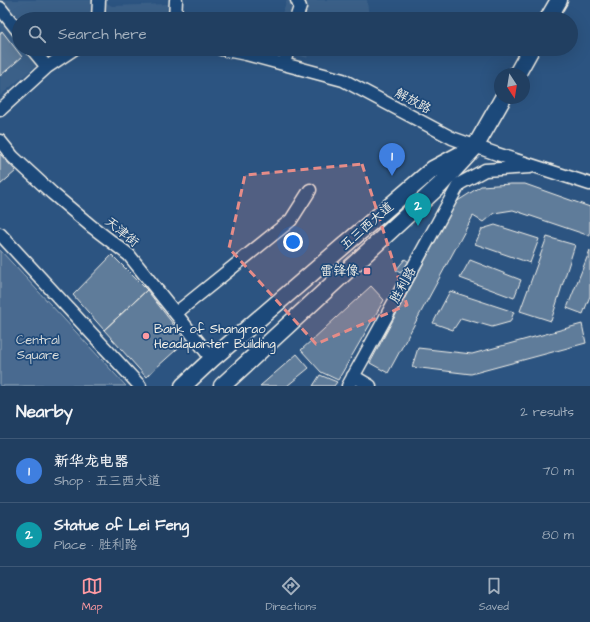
<!DOCTYPE html>
<html lang="en">
<head>
<meta charset="utf-8">
<style>
  body { margin:0; font-family:"Architects Daughter","LXGW WenKai TC",sans-serif; background:#294667; color:#f1f3f6 }
  .compass { position:absolute; left:494px; top:68px; width:36px; height:36px; border-radius:50%; background:#213f61; box-shadow:0 4px 16px #0002; rotate:168deg }
  .you { position:absolute; left:293px; top:242px; width:14px; height:14px; margin:-10px; border:3px solid #fff; border-radius:50%; background:#1a73e8; box-shadow:0 0 0 6px #1a73e833 }
  .badge { display:grid; place-items:center; width:26px; height:26px; border-radius:50%; background:#ff9aa2; color:#fff; font-size:13px; font-weight:700 }
  .pin { position:absolute; translate:-50% -33px; filter:drop-shadow(0 1px 2px #0008) }
  .pin::after { content:''; position:absolute; top:21px; width:14px; height:12px; background:inherit; clip-path:polygon(0 0,100% 0,50% 100%) }
  .list { margin:0; padding:0; list-style:none }
  h2 { display:flex; justify-content:space-between; align-items:center; height:52px; margin:0; padding:0 16px; font-size:17px }
  h2 small { font-size:13px; font-weight:400; color:#a2afbd }
  .list li { display:grid; grid-template-columns:26px 1fr auto; gap:12px; align-items:center; box-sizing:border-box; height:64px; padding:0 16px; border-top:1px solid #3e5876 }
  .list b { display:block; font-size:15px; white-space:nowrap }
  .list p { margin:0; font-size:13px; white-space:nowrap; color:#a2afbd }
  .list em { font-size:13px; font-style:normal; color:#a2afbd }
  .icon { flex:none; width:22px; height:22px; fill:none; stroke:currentColor; stroke-width:2; stroke-linecap:round; stroke-linejoin:round }
  .map { position:relative; flex:none; width:590px; height:386px; overflow:hidden }
  .search { position:absolute; background:#213f61; box-shadow:0 4px 16px #0002; left:12px; right:12px; top:12px; height:44px; display:flex; align-items:center; gap:10px; box-sizing:border-box; padding:0 14px; border-radius:22px; color:#a2afbd; font-size:15px }
  .sheet { height:180px; background:#213f61 }
  nav { display:flex; justify-content:space-around; align-items:center; box-sizing:border-box; height:56px; border-top:1px solid #3e5876; background:#213f61; font-size:11px; color:#a2afbd }
  nav a { display:grid; justify-items:center; gap:2px }
  nav .on { color:#ff9aa2 }
  .map>svg:first-child { display:block }
  .built { fill:#3b6088 }
  .park { fill:#496b90; stroke:#9eaebc }
  .building { fill:#5e7b9a; stroke:#f4f1e8 }
  .lines { fill:none; stroke-linecap:round; stroke-linejoin:round }
  .minor-casing { stroke:#f4f1e8; stroke-width:15 }
  .major-casing { stroke:#f4f1e8; stroke-width:19 }
  .minor { stroke:#1f4a7a; stroke-width:12 }
  .major { stroke:#1f4a7a; stroke-width:16 }
  .marked { fill:#e58c88; fill-opacity:0.2; stroke:#e58c88; stroke-width:3; stroke-dasharray:8 5; stroke-linejoin:round }
  .poi-dot { fill:#ff9aa2; stroke:#1f4a7a; stroke-width:1.5 }
  .labels { text-anchor:middle; dominant-baseline:central; stroke-width:3.5; stroke-linejoin:round; paint-order:stroke }
  .street-label { font-size:13px; fill:#f4f1e8; stroke:#1f4a7a }
  .poi-label { font-size:13px; fill:#f4f1e8; stroke:#1f4a7a; text-anchor:end }
  .park-label { font-size:13px; fill:#dadddb; stroke:#1f4a7a }
</style>
</head>
<body>
<div class="map">
<svg width="590" height="386" viewBox="0 0 590 386">
  <rect width="100%" height="100%" fill="#2c5481"/>
  <filter id="ink" filterUnits="userSpaceOnUse"><feTurbulence type="fractalNoise" baseFrequency=".025" numOctaves="2"/><feDisplacementMap in="SourceGraphic" scale="8" xChannelSelector="R" yChannelSelector="G"/><feConvolveMatrix kernelMatrix="1 2 1 2 8 2 1 2 1" color-interpolation-filters="sRGB"/></filter>
  <g filter="url(#ink)">
    <path class="built" d="M0 0H101L112 6 169 4V19H19V49H56L0 96Z
      M287 0H367L369 19H280Z
      M281 49H310L307 58Z"/>
    <path class="park" d="M0 250 126 386H0Z"/>
    <path class="building" d="M2 31 22 57 0 76V34Z
      M0 154 16 171 0 185Z
      M511 184H525L590 207V236L513 210 494 213 483 222 473 216 388 373 370 363 456 202 481 186Z
      M495 225 539 239 530 263 475 244 482 229Z
      M547 237 575 245 551 321 520 311Z
      M590 250V296L583 314 567 308Z
      M112 255 147 290 104 330 73 295Z
      M405 259 409 262 400 273 396 270Z
      M470 260 521 280 514 298 460 278Z
      M371 286 384 300 338 380 321 372 301 350Z
      M147 290 186 341 146 377 104 330Z
      M450 291 514 312 510 322 492 327 461 318 453 330 433 323Z
      M582 324 586 343 471 374 412 367 418 348 472 354Z
      M297 354 309 368 287 386H260Z
      M320 375 337 382 334 386H313Z"/>
    <g class="lines">
      <defs>
        <path id="minor" d="M0 8 19 32
          M98 19 99 0
          M175 19 176 0
          M296 19 300 7 297 0
          M32 49 47 67
          M221 49 246 54 343 80 452 138 497 154 590 184
          M284 64 288 49
          M0 110 47 67 74 49
          M0 141 13 157 52 193 91 226 129 255 212 359
          M0 234 140 386
          M176 313 291 220 310 190
          M353 376 370 386
          M348 386 459 184 485 170 530 167"/>
        <path id="major" d="M548 19 559 0
          M517 74 531 49
          M183 386 212 359 433 169 465 152
          M222 386 440 185 475 147 503 98"/>
      </defs>
      <use href="#minor" class="minor-casing"/>
      <use href="#major" class="major-casing"/>
      <use href="#minor" class="minor"/>
      <use href="#major" class="major"/>
    </g>
  </g>
  <path class="marked" d="M362 164 407 305 316 344 229 248 245 175Z"/>
  <g class="poi-dot">
    <rect x="363" y="267" width="8" height="8" rx="2"/>
    <circle cx="146" cy="336" r="4"/>
  </g>
  <g class="labels">
    <g class="street-label">
      <text transform="translate(413 101) rotate(28)">解放路</text>
      <text transform="translate(367 226) rotate(-41)">五三西大道</text>
      <text transform="translate(122 232) rotate(39)">天津街</text>
      <text transform="translate(403 285) rotate(-61)">胜利路</text>
    </g>
    <g class="poi-label">
      <text x="359" y="271">雷锋像</text>
      <text x="154" y="329" text-anchor="start">Bank of Shangrao<tspan x="154" dy="15">Headquarter Building</tspan></text>
    </g>
    <g class="park-label">
      <text x="38" y="340">Central<tspan x="38" dy="15">Square</tspan></text>
    </g>
  </g>
</svg>
<svg class="compass" viewBox="-18 -18 36 36"><path d="M0-13l5 13h-10z" fill="#e53935"/><path d="M0 13l5-13h-10z" fill="#a2afbd"/></svg>
<div class="you"></div>
<div class="pin badge" style="left:392px;top:176px;background:#3f7fe0">1</div>
<div class="pin badge" style="left:418px;top:226px;background:#0f9aa8">2</div>
<div class="search"><svg class="icon" aria-label="search" viewBox="0 0 24 24"><circle cx="10" cy="10" r="6"/><path d="M15 15l6 6"/></svg>Search here</div>
</div>
<section class="sheet">
<h2>Nearby<small>2 results</small></h2>
<ul class="list">
<li><span class="badge" style="background:#3f7fe0">1</span><div><b>新华龙电器</b><p>Shop · 五三西大道</p></div><em>70 m</em></li>
<li><span class="badge" style="background:#0f9aa8">2</span><div><b>Statue of Lei Feng</b><p>Place · 胜利路</p></div><em>80 m</em></li>
</ul>
</section>
<nav>
<a class="on"><svg class="icon" aria-label="map" viewBox="0 0 24 24"><path d="M3 6l6-2 6 2 6-2v14l-6 2-6-2-6 2zM9 4v14M15 6v14"/></svg>Map</a>
<a><svg class="icon" aria-label="directions" viewBox="0 0 24 24"><path d="M12 3l9 9-9 9-9-9zM9 14v-3h6M13 9l2 2-2 2"/></svg>Directions</a>
<a><svg class="icon" aria-label="saved" viewBox="0 0 24 24"><path d="M7 4h10v16l-5-4-5 4z"/></svg>Saved</a>
</nav>
</body>
</html>
